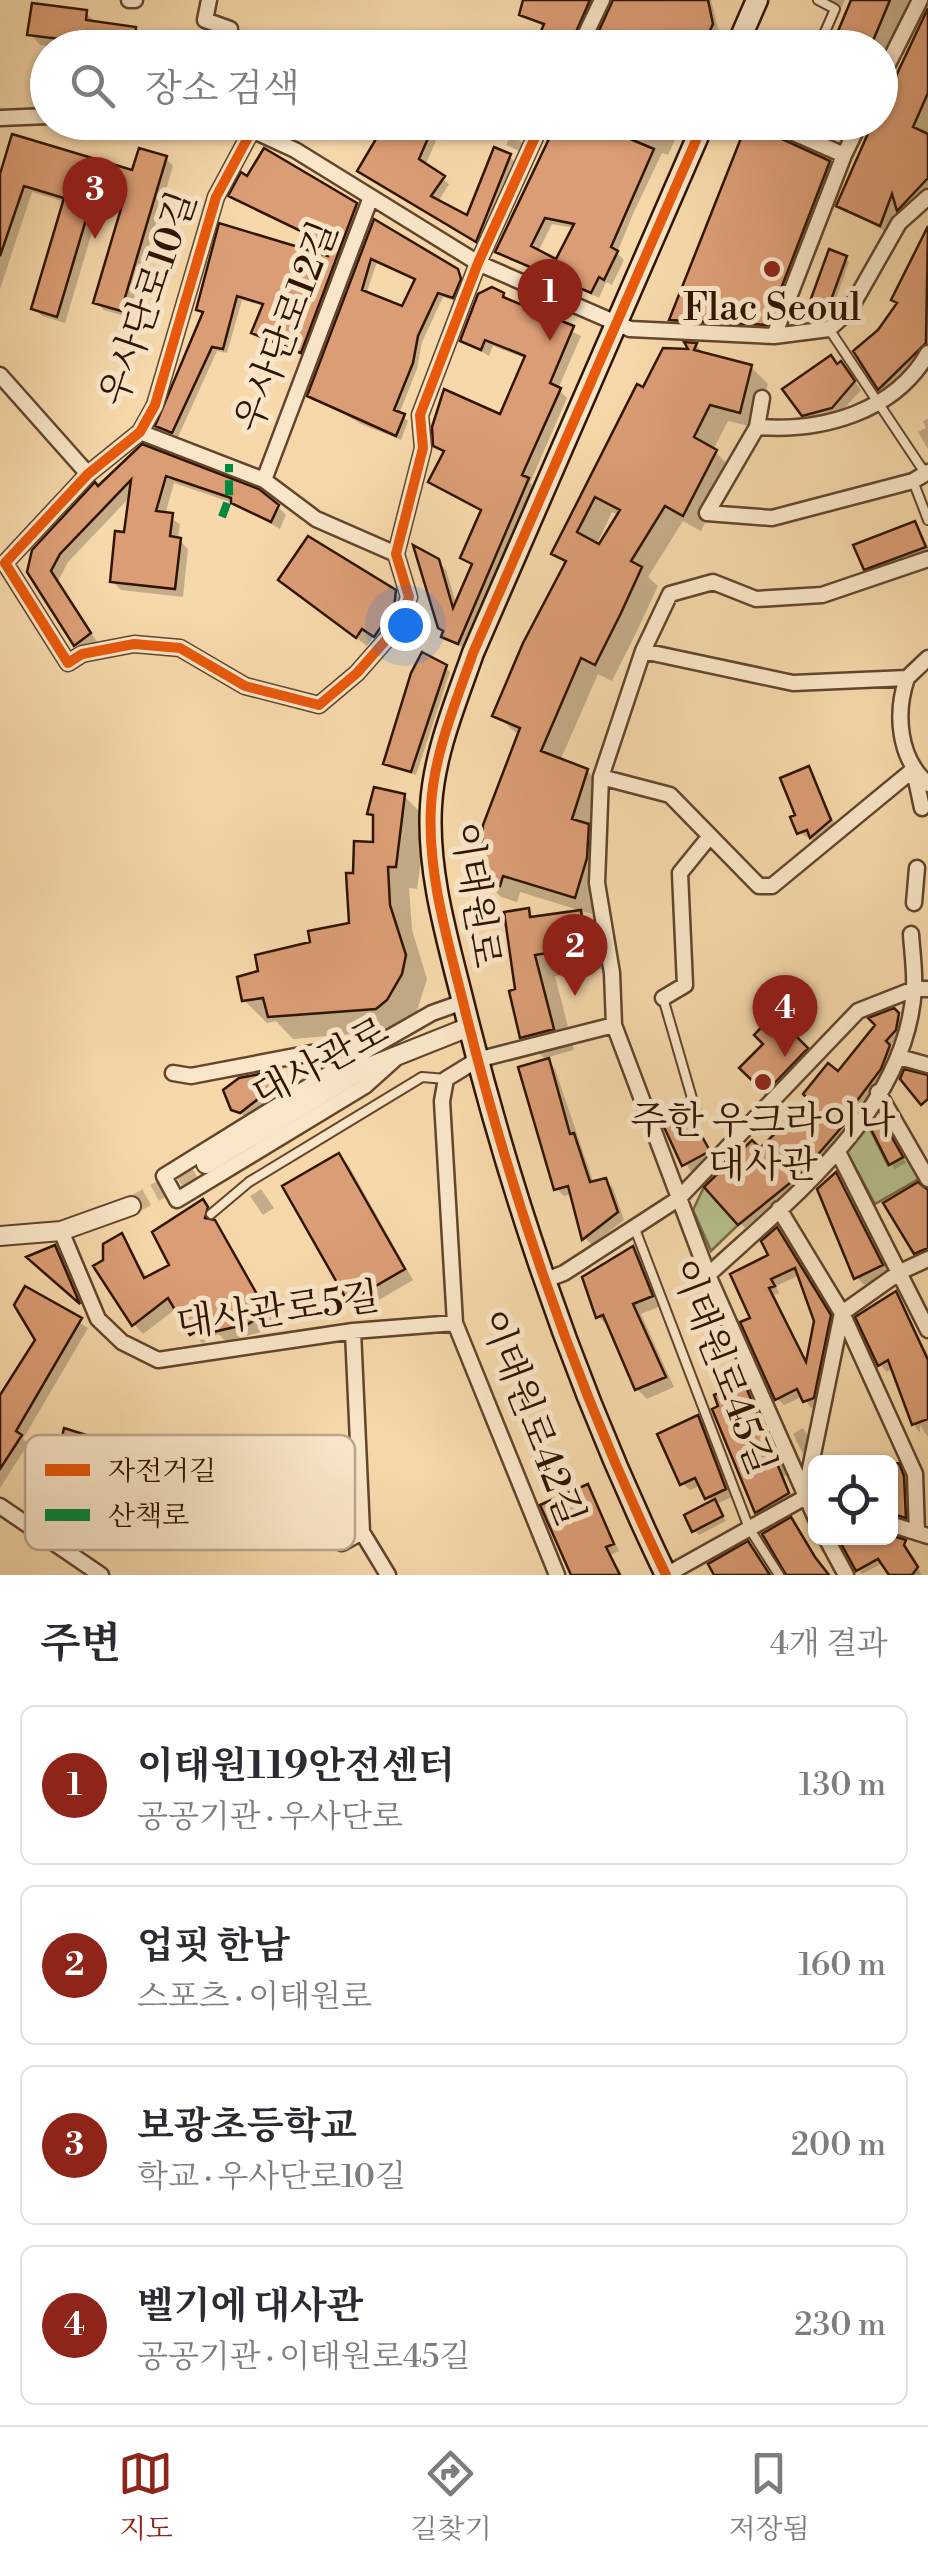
<!DOCTYPE html>
<html lang="ko">
<head>
<meta charset="utf-8">
<style>
  body { margin:0; font-family:"Libre Bodoni","Noto Serif KR",serif; background:#f2f2f3; color:#2b2b33 }
  .controls { position:absolute; right:30px; bottom:30px; display:grid; overflow:hidden; border-radius:15px; box-shadow:0 2px 8px #0004 }
  .controls button { width:90px; height:90px; display:grid; place-items:center; padding:0; border:0; border-bottom:2px solid #e1e1e2; background:#fff; color:#2b2b33; font:50px sans-serif }
  .you { position:absolute; left:405px; top:625px; width:35px; height:35px; margin:-25px; border:8px solid #fff; border-radius:50%; background:#1a73e8; box-shadow:0 0 0 15px #1a73e833 }
  .badge { display:grid; place-items:center; width:65px; height:65px; border-radius:50%; background:#8f2418; color:#fff; font-size:32px; font-weight:700 }
  .pin { position:absolute; translate:-50% -82px; filter:drop-shadow(0 2px 5px #0008) }
  .pin::after { content:''; position:absolute; top:52px; width:35px; height:30px; background:inherit; clip-path:polygon(0 0,100% 0,50% 100%) }
  .list { margin:0; padding:0; list-style:none }
  h2 { display:flex; justify-content:space-between; align-items:center; height:130px; margin:0; padding:0 40px; font-size:42px }
  h2 small { font-size:32px; font-weight:400; color:#7c7c81 }
  .list li { display:grid; grid-template-columns:65px 1fr auto; gap:30px; align-items:center; box-sizing:border-box; height:160px; margin:0 20px 20px; padding:0 20px; border:2px solid #e1e1e2; border-radius:15px }
  .list b { display:block; font-size:38px; white-space:nowrap }
  .list p { margin:0; font-size:32px; white-space:nowrap; color:#7c7c81 }
  .list em { font-size:32px; font-style:normal; color:#7c7c81 }
  .icon { flex:none; width:55px; height:55px; fill:none; stroke:currentColor; stroke-width:2; stroke-linecap:round; stroke-linejoin:round }
  .map { position:relative; flex:none; width:928px; height:1575px; overflow:hidden }
  .search { position:absolute; background:#fff; box-shadow:0 2px 8px #0004; left:30px; right:30px; top:30px; height:110px; display:flex; align-items:center; gap:25px; box-sizing:border-box; padding:0 35px; border-radius:55px; color:#7c7c81; font-size:38px }
  .sheet { height:850px; background:#fff }
  nav { display:flex; justify-content:space-around; align-items:center; box-sizing:border-box; height:140px; border-top:2px solid #e1e1e2; background:#fff; font-size:28px; color:#7c7c81 }
  nav a { display:grid; justify-items:center; gap:5px }
  nav .on { color:#8f2418 }
  .map>svg:first-child { display:block }
  .green { fill:#b7c08d; stroke:#746a46; stroke-width:2.5 }
  .shadow { fill:#0003; fill-rule:evenodd }
  .building { fill:#db9d75; stroke:#301400; stroke-width:2.5; fill-rule:evenodd }
  .lines { fill:none; stroke-linecap:round; stroke-linejoin:round }
  .tertiary-tunnel { stroke:#ceb189; stroke-width:18; stroke-dasharray:18 9; stroke-linecap:butt }
  .service-casing { stroke:#62452b; stroke-width:12 }
  .minor-casing { stroke:#62452b; stroke-width:19 }
  .tertiary-casing { stroke:#62452b; stroke-width:22 }
  .secondary-casing { stroke:#301400; stroke-width:25 }
  .service { stroke:#f9e6c8; stroke-width:8 }
  .minor { stroke:#f9e6c8; stroke-width:14 }
  .tertiary { stroke:#f9e6c8; stroke-width:18 }
  .secondary { stroke:#f9e6c8; stroke-width:20 }
  .quiet { stroke:#00873e; stroke-width:8; stroke-dasharray:15 8; stroke-linecap:butt }
  .cycleway-casing { stroke:#f9e6c8; stroke-width:16 }
  .cycleway { stroke:#e8590c; stroke-width:10 }
  .poi-dot { fill:#8f2418; stroke:#f9e6c8; stroke-width:4 }
  .labels { text-anchor:middle; dominant-baseline:central; stroke-width:10; stroke-linejoin:round; paint-order:stroke }
  .street-label { font-size:38px; fill:#301400; stroke:#f9e6c8 }
  .poi-label { font-size:38px; fill:#301400; stroke:#f9e6c8 }
  .key { fill:#f9e6c8; stroke:#bda78c; stroke-width:2.5 }
  .key-label { font-size:28px; fill:#301400 }
</style>
</head>
<body>
<div class="map">
<svg width="928" height="1575" viewBox="0 0 928 1575">
  <rect width="100%" height="100%" fill="#f6d8ab"/>
  <filter id="stains"><feTurbulence type="fractalNoise" baseFrequency=".002" numOctaves="4"/><feColorMatrix values="0 0 0 0 .2 0 0 0 0 .09 0 0 0 0 .02 0 0 0 .5 -.17"/></filter>
  <radialGradient id="worn" r=".72"><stop offset=".6" stop-color="#630" stop-opacity="0"/><stop offset="1" stop-color="#630" stop-opacity=".3"/></radialGradient>
  <path class="green" d="M867 1123 888 1165 910 1154 922 1177 875 1204 846 1150Z
    M704 1187 738 1225 711 1251 693 1210Z"/>
  <path class="shadow" d="M526 0H598L577 48H537L545 27 522 15Z
    M617 0H711L719 32 713 48H594Z
    M823 0H845L841 8Z
    M854 0H909L880 68V48H834Z
    M928 8V193L906 217 898 208 888 233 839 205 880 122Z
    M86 13 98 24 135 29 146 40 145 48H60L40 45 30 34Z
    M286 122H321L312 137Z
    M375 122H444L425 166 449 184 438 202 468 218 509 156 516 163 482 247 360 171 386 128Z
    M557 122H600L598 128 619 137 625 122H683L668 155 662 153 633 214 617 253 624 260 612 285 606 282 599 298 498 252ZM552 224 574 228 558 262 538 252Z
    M510 136 523 143 519 151 506 145Z
    M165 158 173 166 128 317 104 310 96 302 126 199 104 192 65 323 42 316 34 308 65 202 32 192 0 289V183L134 173Z
    M829 163 836 170 774 331 678 326 671 319Z
    M231 196 356 205 361 211 306 357 259 338 254 332 264 306 242 300 227 353 217 351 178 437 158 426 205 315 199 310 329 259 334 247Z
    M375 223 457 271 465 285 458 302 443 297 422 342 417 369 399 414 408 421 401 440 361 424 313 395ZM377 262 416 280 404 309 366 294Z
    M928 233V353L886 394 856 351 899 305 910 263Z
    M845 258 849 262 828 322 822 323 808 314Z
    M503 295 581 336 558 389 567 398 530 483 535 488 466 650 444 636 438 561 446 570 457 606 474 567 463 558 483 512 431 482 445 454 436 445 501 417 527 359 493 346 489 356 463 340Z
    M688 345H696L706 356 751 367 768 384 757 428 728 421 713 450 733 469 701 531 683 521 648 577 658 586 637 631 612 681 598 674 560 761 587 771 604 788 591 830 605 843 604 876 592 914 520 892 517 902 501 897 484 880 520 736 495 715 567 566 554 553 644 391 693 352ZM612 512 619 516 597 552 594 550Z
    M841 364 861 390 839 414 812 422 804 414Z
    M928 419V449L918 432 926 428 923 421Z
    M142 447 278 507 286 515 280 529 236 504 174 483 165 515 180 524 178 539 188 549 183 597 121 590 112 581 127 535 131 496 68 562 58 581 97 642 85 653 30 572 98 489Z
    M914 524 928 546V556L873 576 866 568Z
    M292 590 394 592 405 603 386 646 373 637 367 646Z
    M445 667 450 672 416 775 391 768 386 764Z
    M808 769 837 828 819 844 800 833Z
    M404 796 427 819 417 889 409 888 412 930 427 979 417 1011 399 1030 293 1039 276 1021 267 1023 244 1000 261 973 352 925 355 875 375 844 376 820 369 814Z
    M528 911 536 919 580 912 601 934 606 968 555 976 574 1050 545 1058 555 1069 594 1184 605 1180 613 1188 624 1220 592 1245 585 1238 572 1194 564 1196 556 1188 547 1061 522 1036 518 991Z
    M893 1011 902 1020 900 1035 889 1047 894 1052 885 1074 853 1116 856 1119 805 1180 745 1228 707 1188 760 1152 838 1075Z
    M774 1018 814 1057 774 1099 743 1068 766 1044Z
    M272 1084 281 1095 249 1119 233 1109Z
    M694 1125 715 1159 691 1172 667 1128Z
    M874 1127 886 1128 906 1163 895 1169 891 1164Z
    M339 1156 349 1166 413 1280 360 1311 350 1300Z
    M836 1175 889 1273 864 1285 857 1277Z
    M261 1189 274 1208 263 1215 250 1196Z
    M203 1202 275 1322 258 1333 226 1341 218 1334 202 1343 177 1308 143 1334 134 1324 106 1261 122 1236 148 1279 173 1266Z
    M783 1237 836 1324 820 1405 811 1408 803 1396 784 1405 777 1398 753 1319 772 1257ZM800 1275 817 1321 808 1364 774 1295 779 1293 776 1286Z
    M55 1248 62 1255 83 1304 37 1264Z
    M633 1249 643 1259 661 1306 641 1314 674 1387 647 1399 637 1389 608 1327 599 1317 585 1278Z
    M26 1289 88 1328 23 1439 28 1444 0 1488V1399L38 1340Z
    M896 1294 928 1355V1437L920 1425V1433L916 1428 894 1367 887 1372 880 1364Z
    M743 1385 787 1475 783 1477 793 1500 763 1518 757 1512Z
    M698 1418 704 1425 732 1497 716 1504 726 1521 699 1535 694 1530 713 1503 701 1485 690 1490 682 1483Z
    M803 1428 810 1439 806 1460 793 1434Z
    M890 1466H898L908 1483 909 1521 890 1519Z
    M587 1487 619 1551 611 1555 622 1575H572Z
    M839 1538H890L904 1542 922 1575H892L883 1563 862 1574Z"/>
  <path class="building" d="M523 0H590L569 48H534L544 24 519 15Z
    M613 0H708L713 24 702 48H591Z
    M851 0H890L870 48H831Z
    M32 3 87 10 86 20 136 27 134 48 27 35Z
    M928 8V93L913 127 928 134V178L897 211 892 194 880 226 836 206 873 122H880V110Z
    M386 122H435L419 159 445 176 431 196 467 215 494 147 511 154 476 242 357 171Z
    M557 122H590L654 149 611 247 618 251 604 280 599 277 591 293 495 252ZM545 218 574 224 556 259 531 246Z
    M747 123 830 161 767 325 669 320Z
    M12 134 132 170 139 148 167 156 121 311 93 303 125 195 96 186 57 317 31 309 64 198 24 186 0 256V174Z
    M264 148 357 203 301 353 251 333 263 304 237 296 223 349 212 347 172 433 155 426 203 312 196 310 219 223 328 256 332 246 228 196 241 172 247 176Z
    M374 219 458 269 461 279 453 298 438 293 418 336 413 363 394 410 405 414 396 436 307 396ZM371 259 415 279 402 306 362 290Z
    M928 226 926 343 878 390 853 351 878 330 897 303 891 300Z
    M829 249 847 256 824 319 816 320 805 315Z
    M492 287 504 293 503 297 574 326 550 383 561 388 522 475 529 478 458 644 441 637 443 631 438 628 413 545 439 559 453 608 472 564 460 558 481 510 428 482 444 451 433 446 432 427 444 389 500 414 525 356 485 340 481 350 460 341 478 294Z
    M684 342 697 343 694 350 752 365 740 413 710 405 694 437 717 450 683 516 665 506 631 561 642 567 621 613 595 665 581 658 541 751 588 769 572 819 589 824 587 858 575 898 503 876 500 886 481 881 483 825 520 728 492 716 523 643 566 561 551 554 637 384 643 387 663 348 688 349ZM595 497 620 510 599 544 577 532Z
    M831 355 837 364 841 361 855 381 832 408 802 416 782 389Z
    M142 444 259 489 279 505 271 522 231 503V498L166 476 156 511 173 513 170 536 181 538 175 589 110 582 115 531 124 532 131 480 60 554 51 571 91 633 74 646 27 572 32 550 95 482 98 486Z
    M915 521 926 547 864 570 853 545Z
    M308 536 396 590 394 608 374 637 362 629 356 638 278 580Z
    M422 652 447 665 411 772 383 764 411 673Z
    M809 766 831 820 810 838 807 830 797 834 790 817 795 815 780 778Z
    M374 787 405 794 396 867H388L390 905 406 955 402 974 387 1000 376 1009 268 1017 263 998 242 1001 237 977 258 971 255 955 310 942 308 931 349 923 346 873H353L354 841 373 842V815L367 814Z
    M529 908 530 917 581 910 586 947 535 955 554 1029 520 1038 509 991 515 989 504 912Z
    M894 1008 899 1013 896 1030 886 1041 890 1045 881 1069 850 1110 854 1113 800 1175 738 1225 704 1187 752 1140 760 1148 784 1125 808 1099 803 1094 828 1063 838 1071 875 1025 868 1018Z
    M774 1014 808 1048 765 1093 739 1068 763 1044 754 1035Z
    M549 1058 570 1134 574 1133 590 1182 606 1178 618 1212 582 1240 568 1186 554 1190 518 1067Z
    M904 1069 928 1075V1099L921 1105 900 1079Z
    M265 1073 275 1086 240 1113 231 1110 223 1090 239 1078Z
    M683 1117 688 1125 694 1122 710 1151 682 1166 664 1127Z
    M882 1120 903 1157 889 1165 870 1127Z
    M339 1153 405 1269 348 1302 282 1186Z
    M836 1172 883 1265 854 1279 817 1189Z
    M918 1182 928 1190V1248L914 1254 883 1203Z
    M203 1199 208 1207 205 1218 215 1220 267 1312 248 1324 213 1332 208 1325 190 1335 168 1298 132 1326 93 1266 103 1260V1244L122 1233 144 1278 169 1265 152 1232Z
    M777 1227 831 1315 814 1398 803 1402 797 1389 775 1400 740 1322 750 1318 730 1274 768 1255 761 1241ZM795 1268 814 1321 806 1362 769 1288 775 1286 771 1279Z
    M55 1245 80 1304 26 1257Z
    M633 1246 653 1296 633 1304 666 1377 635 1390 603 1315 596 1318 582 1277Z
    M25 1286 82 1318 16 1431 22 1435 0 1469V1395L35 1340 14 1305Z
    M896 1291 928 1360V1419L912 1425 888 1360 878 1366 855 1317Z
    M744 1382 789 1493 755 1513 712 1409 718 1406 714 1395Z
    M698 1415 726 1489 705 1499 695 1478 680 1485 657 1434Z
    M64 1428 99 1439 89 1464 138 1479 156 1443 185 1452 187 1463 174 1489 209 1502 199 1533 51 1484Z
    M899 1463 904 1476 906 1518 892 1514 890 1464Z
    M588 1484 614 1544 606 1547 620 1575H571L540 1505Z
    M715 1499 723 1516 692 1532 684 1515Z
    M791 1517 815 1557 829 1575H786L762 1534Z
    M890 1535 906 1540 904 1545 918 1567 912 1575H889L878 1559 856 1571 838 1538Z
    M748 1541 770 1575H714L708 1564Z"/>
  <g class="lines">
    <path class="tertiary-tunnel" d="M131 1206 206 1164"/>
    <defs>
      <path id="service" d="M818 0 835 9 818 48
        M829 329 925 473
        M913 481 928 520
        M663 998 696 1112
        M211 1214 249 1182 422 1077 446 1079
        M635 1229 749 1528 779 1575"/>
      <path id="minor" d="M129 0H135
        M209 0 205 20 230 29 226 48
        M579 48 602 0
        M880 80 920 0
        M0 118 48 116
        M141 122 252 130 295 150 478 263 630 329 774 336 829 329 849 311 899 223 928 197
        M511 122 537 134
        M769 122 844 155 774 336
        M252 130 216 197 155 405 140 432 88 474 5 563 68 663 82 654 134 644 180 648 245 686 319 705 357 673 400 624 409 597 396 554 423 448 420 415 478 263 542 122
        M844 155 860 122
        M0 375 88 474
        M762 398 757 427 707 513 772 518 913 481 928 472
        M757 427C822 432 895 412 928 353
        M140 432 264 480 316 519 396 554
        M264 480 371 197
        M643 651 793 683 907 678 928 658
        M907 678C895 713 898 758 928 784
        M915 775 922 808
        M601 777 670 795 759 886H772L914 769
        M914 903 917 868
        M663 998 685 985 680 873 710 836
        M899 1057 928 1065
        M394 1060 365 1086 177 1200 164 1176 369 1049 432 1013 463 1002
        M173 1073 191 1076 348 1046 369 1049
        M878 1092 928 1179
        M838 1152 928 1330
        M779 1209 842 1313 915 1474 917 1532
        M61 1231 98 1319 122 1342 158 1360 353 1331 455 1323
        M708 1275C791 1198 907 1111 914 988 915 970 912 951 911 934
        M546 1280 564 1273 678 1199 858 1011 914 989H928
        M353 1331 362 1532 388 1575
        M244 1479 342 1543 362 1532
        M0 1506 101 1575
        M816 1519 708 1275 614 1025 612 973 597 883 601 777 643 651 670 594 713 582 756 599 822 595 928 559
        M890 1524 928 1536
        M826 1538 846 1575
        M557 1575 455 1323 442 1101 446 1079 477 1060 614 1025
        M666 1575 804 1498 842 1313 900 1272 928 1259"/>
      <path id="tertiary" d="M206 1164 361 1070 469 1027
        M0 1236 61 1231 131 1206"/>
      <path id="secondary" d="M736 48 757 0
        M666 1575C579 1394 512 1201 464 1006 448 941 427 873 431 806 434 753 456 702 473 653L704 122"/>
    </defs>
    <use href="#service" class="service-casing"/>
    <use href="#minor" class="minor-casing"/>
    <use href="#tertiary" class="tertiary-casing"/>
    <use href="#secondary" class="secondary-casing"/>
    <use href="#service" class="service"/>
    <use href="#minor" class="minor"/>
    <use href="#tertiary" class="tertiary"/>
    <use href="#secondary" class="secondary"/>
    <path class="quiet" d="M222 517 229 498V464"/>
    <defs>
      <path id="cycleway" d="M252 130 216 197 155 405 140 432 88 474 5 563 68 663 82 654 134 644 180 648 245 686 319 705 357 673 400 624 409 597 396 554 423 448 420 415 478 263 542 122
        M666 1575C579 1394 512 1201 464 1006 448 941 427 873 431 806 434 753 456 702 473 653L704 122"/>
    </defs>
    <use href="#cycleway" class="cycleway-casing"/>
    <use href="#cycleway" class="cycleway"/>
  </g>
  <g class="poi-dot">
    <circle cx="772" cy="269" r="10"/>
    <circle cx="763" cy="1082" r="10"/>
  </g>
  <g class="labels">
    <g class="street-label">
      <text transform="translate(149 299) rotate(-71)">우사단로10길</text>
      <text transform="translate(287 327) rotate(-69)">우사단로12길</text>
      <text transform="translate(475 895) rotate(81)">이태원로</text>
      <text transform="translate(321 1063) rotate(-28)">대사관로</text>
      <text transform="translate(278 1311) rotate(-8)">대사관로5길</text>
      <text transform="translate(722 1367) rotate(69)">이태원로45길</text>
      <text transform="translate(531 1418) rotate(69)">이태원로42길</text>
    </g>
    <g class="poi-label">
      <text x="772" y="308">Flac Seoul</text>
      <text x="763" y="1121">주한 우크라이나<tspan x="763" dy="44">대사관</tspan></text>
    </g>
  </g>
  <rect x="25" y="1435" width="330" height="115" rx="15" class="key"/>
  <rect x="45" y="1464" width="45" height="12" fill="#e8590c"/>
  <rect x="45" y="1509" width="45" height="12" fill="#00873e"/>
  <g class="key-label">
    <text x="108" y="1480">자전거길</text>
    <text x="108" y="1525">산책로</text>
  </g>
  <rect width="100%" height="100%" filter="url(#stains)"/>
  <rect width="100%" height="100%" fill="url(#worn)"/>
</svg>
<div class="controls">
<button><svg class="icon" aria-label="locate" viewBox="0 0 24 24"><circle cx="12" cy="12" r="6"/><path d="M12 2v4M12 18v4M2 12h4M18 12h4"/></svg></button>
</div>
<div class="you"></div>
<div class="pin badge" style="left:550px;top:341px">1</div>
<div class="pin badge" style="left:575px;top:996px">2</div>
<div class="pin badge" style="left:95px;top:239px">3</div>
<div class="pin badge" style="left:785px;top:1057px">4</div>
<div class="search"><svg class="icon" aria-label="search" viewBox="0 0 24 24"><circle cx="10" cy="10" r="6"/><path d="M15 15l6 6"/></svg>장소 검색</div>
</div>
<section class="sheet">
<h2>주변<small>4개 결과</small></h2>
<ul class="list">
<li><span class="badge">1</span><div><b>이태원119안전센터</b><p>공공기관 · 우사단로</p></div><em>130 m</em></li>
<li><span class="badge">2</span><div><b>업핏 한남</b><p>스포츠 · 이태원로</p></div><em>160 m</em></li>
<li><span class="badge">3</span><div><b>보광초등학교</b><p>학교 · 우사단로10길</p></div><em>200 m</em></li>
<li><span class="badge">4</span><div><b>벨기에 대사관</b><p>공공기관 · 이태원로45길</p></div><em>230 m</em></li>
</ul>
</section>
<nav>
<a class="on"><svg class="icon" aria-label="map" viewBox="0 0 24 24"><path d="M3 6l6-2 6 2 6-2v14l-6 2-6-2-6 2zM9 4v14M15 6v14"/></svg>지도</a>
<a><svg class="icon" aria-label="directions" viewBox="0 0 24 24"><path d="M12 3l9 9-9 9-9-9zM9 14v-3h6M13 9l2 2-2 2"/></svg>길찾기</a>
<a><svg class="icon" aria-label="saved" viewBox="0 0 24 24"><path d="M7 4h10v16l-5-4-5 4z"/></svg>저장됨</a>
</nav>
</body>
</html>
